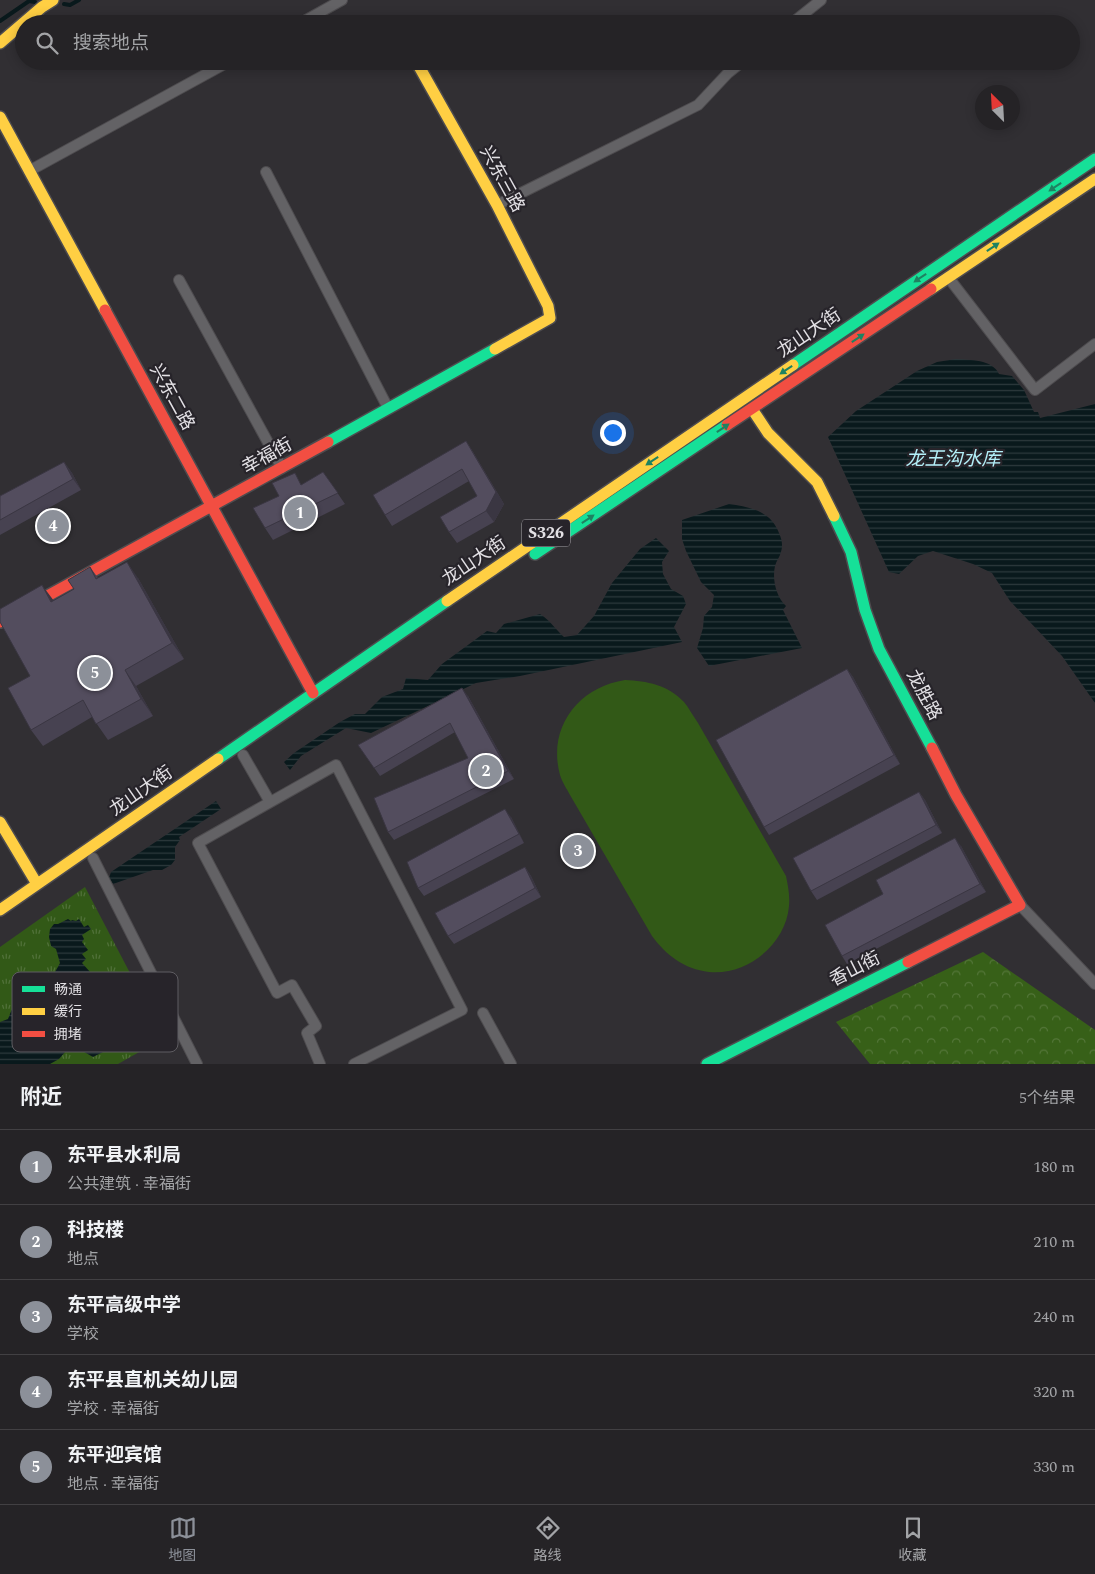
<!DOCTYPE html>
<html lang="zh">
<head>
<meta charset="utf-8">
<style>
  body { margin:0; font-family:Spectral,"Noto Sans SC",serif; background:#2d2b2e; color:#f1f3f6 }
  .compass { position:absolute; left:975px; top:85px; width:45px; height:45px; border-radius:50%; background:#252326; box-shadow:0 2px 12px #0003; rotate:336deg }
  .you { position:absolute; left:612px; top:432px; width:18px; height:18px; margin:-12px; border:4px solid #fff; border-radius:50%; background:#1a73e8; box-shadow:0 0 0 8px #1a73e833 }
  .badge { display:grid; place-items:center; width:32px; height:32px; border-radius:50%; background:#8c9099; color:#fff; font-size:16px; font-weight:700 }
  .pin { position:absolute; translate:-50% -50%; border:2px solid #fff; box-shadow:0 1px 5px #0006 }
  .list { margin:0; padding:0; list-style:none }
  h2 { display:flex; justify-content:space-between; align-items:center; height:65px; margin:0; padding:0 20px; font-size:21px }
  h2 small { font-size:16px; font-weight:400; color:#a3a4a7 }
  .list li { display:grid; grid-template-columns:32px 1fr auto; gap:15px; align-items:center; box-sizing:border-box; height:75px; padding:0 20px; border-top:1px solid #424043 }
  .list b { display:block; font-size:19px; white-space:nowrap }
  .list p { margin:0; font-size:16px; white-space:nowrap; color:#a3a4a7 }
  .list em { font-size:16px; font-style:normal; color:#a3a4a7 }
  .icon { flex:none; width:28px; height:28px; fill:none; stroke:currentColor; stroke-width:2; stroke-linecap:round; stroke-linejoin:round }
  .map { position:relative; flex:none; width:1095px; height:1064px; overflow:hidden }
  .search { position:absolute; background:#252326; box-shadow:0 2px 12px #0003; left:15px; right:15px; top:15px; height:55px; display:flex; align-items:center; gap:12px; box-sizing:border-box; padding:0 18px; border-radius:28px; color:#a3a4a7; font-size:19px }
  .sheet { height:440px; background:#252326 }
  nav { display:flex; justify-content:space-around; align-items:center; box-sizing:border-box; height:70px; border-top:1px solid #424043; background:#252326; font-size:14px; color:#a3a4a7 }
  nav a { display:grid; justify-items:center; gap:2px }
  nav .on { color:#8c9099 }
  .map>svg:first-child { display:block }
  .forest { fill:url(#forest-crowns) }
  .park { fill:url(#park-tufts) }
  .garden { fill:#325917 }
  .water { fill:url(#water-rules) }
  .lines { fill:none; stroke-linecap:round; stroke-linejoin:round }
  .stream { stroke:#09191c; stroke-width:4 }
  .street-casing { stroke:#4e4c4f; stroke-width:12 }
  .fast-casing { stroke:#4e4c4f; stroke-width:14 }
  .slow-casing { stroke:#4e4c4f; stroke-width:14 }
  .jam-casing { stroke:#4e4c4f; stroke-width:14 }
  .street { stroke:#636265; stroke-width:10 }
  .fast { stroke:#16e098; stroke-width:11 }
  .slow { stroke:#ffcf43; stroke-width:11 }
  .jam { stroke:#f24e42; stroke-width:11 }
  .wall { fill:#474251 }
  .shaded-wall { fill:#3a3642 }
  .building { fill:#534d5e; stroke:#3a3642 }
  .oneway { fill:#1e8261 }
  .labels { text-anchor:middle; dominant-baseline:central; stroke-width:4.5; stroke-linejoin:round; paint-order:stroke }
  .shield { fill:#27242a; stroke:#aba8ad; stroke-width:1 }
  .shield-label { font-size:16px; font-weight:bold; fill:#e3e1e5 }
  .street-label { font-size:18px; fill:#e3e1e5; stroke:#27242a }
  .water-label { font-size:19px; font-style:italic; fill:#b3eff8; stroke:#27242a }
  .key { fill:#27242a; stroke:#5f5d62; stroke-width:1 }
  .key-label { font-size:14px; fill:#e3e1e5 }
</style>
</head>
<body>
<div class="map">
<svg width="1095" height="1064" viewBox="0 0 1095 1064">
  <defs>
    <pattern id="forest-crowns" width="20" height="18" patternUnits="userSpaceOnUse" patternTransform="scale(1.25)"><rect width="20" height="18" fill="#376018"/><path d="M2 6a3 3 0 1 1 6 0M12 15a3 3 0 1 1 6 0" fill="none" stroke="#547639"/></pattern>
    <pattern id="park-tufts" width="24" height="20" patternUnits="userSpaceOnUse" patternTransform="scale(1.25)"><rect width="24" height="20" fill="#325917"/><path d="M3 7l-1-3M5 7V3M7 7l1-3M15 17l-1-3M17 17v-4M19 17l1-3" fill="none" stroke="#507139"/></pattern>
    <pattern id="water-rules" width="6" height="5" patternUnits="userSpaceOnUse" patternTransform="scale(1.25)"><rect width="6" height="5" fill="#09191c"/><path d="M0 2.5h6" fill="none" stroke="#2d3a3d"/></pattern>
  </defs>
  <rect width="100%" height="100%" fill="#312f33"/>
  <path class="forest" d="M983 952 1095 1030V1064H870L836 1022Z"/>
  <path class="park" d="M85 887 164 1038 118 1064H0V947Z"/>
  <path class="garden" d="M625 680C647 681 668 685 684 702 689 708 693 716 698 723L786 876C788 886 790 895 789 906 786 944 747 976 709 972 684 969 666 955 652 936L570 795C567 789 562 782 560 775 547 727 579 687 625 680Z"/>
  <path class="water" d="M956 359C970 360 992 359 999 374L1012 376 1024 390 1034 412H1038L1040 418 1095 404V703L1062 656 1010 601 992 573 973 564 933 551 918 556 899 574 889 572 828 437 856 411 917 371 937 362Z
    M729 504C750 507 771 511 779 533 782 540 783 545 781 552 780 557 776 561 775 566 772 579 776 597 786 606L783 610 802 648 709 666 697 648 703 628 704 616 712 607 714 595 701 582 686 551 682 539V520Z
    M656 538 669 551 662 562 663 574 671 589 683 596 686 604 674 627 682 642 520 676 476 683 371 733 346 728 301 756 290 770 284 762 294 753 340 722 355 714H365L382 697 403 689 406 678 428 680 442 664 487 631 496 633 504 624 540 614C550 620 556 630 564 637L577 635 594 616 612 583 640 549Z
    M216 801 221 809 179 837 180 840 175 847V860L171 865 162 870H153L113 884 109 878 111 872Z
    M68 919 71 921 72 920 76 921 79 919 84 927 88 925 91 929 82 935 84 939 82 942 88 950 82 954 86 959 82 963 91 973 86 977 92 987 89 990 95 998 101 994 106 1001 103 1003 112 1011 121 1002 130 1016 126 1020 129 1023 119 1030 122 1035 120 1036 123 1042 93 1057 79 1049 66 1051 59 1059 50 1064H0V1022L8 1019 14 1004C38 1007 40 1000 50 981 53 975 57 969 60 963L56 949 51 946 49 937 50 929 54 924H58Z"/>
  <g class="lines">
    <path class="stream" d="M64 4 70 5 79 0
      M0 21 29 1 35 2"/>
    <defs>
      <path id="street" d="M299 24 342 0
        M791 24 821 0
        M29 171 230 61
        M266 172 388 408
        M497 205 698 105 728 73 743 61
        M948 277 1035 390 1095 344
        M179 280 282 468
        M243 755 270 802
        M93 858 197 1064
        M1020 905 1095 984
        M483 1013 511 1064
        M320 1064 307 1033 316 1026 292 985 277 993 198 843 336 765 462 1010 354 1064"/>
      <path id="fast" d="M793 365 1095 159
        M328 442 495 349
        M834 516 851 552 865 610 879 649 932 748
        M535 554 727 425
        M218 759 447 601
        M707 1064 908 962"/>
      <path id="slow" d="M0 43 42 7 53 0
        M416 61 497 205 548 306 550 318 495 349
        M0 117 105 310
        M931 289 1095 179
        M752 409 768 433 817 482 834 516
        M447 601 793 365
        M0 822 37 884
        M0 910 218 759"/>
      <path id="jam" d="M105 310 313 693
        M727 425 931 289
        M0 622 328 442
        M908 962 1020 905 956 795 932 748"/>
    </defs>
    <use href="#street" class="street-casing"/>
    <use href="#fast" class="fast-casing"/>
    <use href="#slow" class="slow-casing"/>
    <use href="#jam" class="jam-casing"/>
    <use href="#street" class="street"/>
    <use href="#fast" class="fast"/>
    <use href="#slow" class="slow"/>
    <use href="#jam" class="jam"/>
  </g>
  <path class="wall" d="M466 441 473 452 504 504 494 522 457 543 449 532 477 496 469 481 392 526 385 515Z
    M64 462 72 473 81 490 0 535V496Z
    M323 472 345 504 273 540 265 528 303 484Z
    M90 567 98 578H138L184 659 136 686 153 716 108 740 92 717 43 746 31 730 30 676 53 601 74 589Z
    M847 669 853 677 900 764 769 835 764 827Z
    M468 696 514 779 394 840 388 832 468 758 455 732 380 776 358 745Z
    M919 792 925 800 942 833 817 900 811 891Z
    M511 817 524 843 424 896 418 888Z
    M961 846 986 892 847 964 842 956Z
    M525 867 531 876 541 897 454 944 448 936Z"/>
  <path class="shaded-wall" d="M466 441 473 452 504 504 494 522 486 511Z
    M64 462 72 473 81 490 73 479Z
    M127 562 138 578 184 659 172 643Z
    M42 585 54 601 51 602Z
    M847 669 853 677 900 764 894 755Z
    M125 670 136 686 153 716 141 699Z
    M462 688 468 696 514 779 508 771Z
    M919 792 925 800 942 833 936 825Z
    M505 809 511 817 524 843 519 834Z
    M955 838 961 846 986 892 980 884Z
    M525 867 531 876 541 897 535 888Z"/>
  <path class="building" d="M466 441 496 492 486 511 449 532 440 517 477 496 462 469 385 515 373 495Z
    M64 462 73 479 0 520V496Z
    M323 472 338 493 265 528 253 508 279 496 272 483 295 473 301 485Z
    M127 562 172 643 125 670 141 699 96 724 83 700 31 730 8 688 30 676 0 622V609L42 585 51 602 74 589 68 580 90 567 96 579Z
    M847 669 894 755 764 827 716 740Z
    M462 688 508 771 388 832 374 798 468 758 450 723 374 768 358 745Z
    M919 792 936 825 811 891 793 858Z
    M505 809 519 834 418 888 407 862Z
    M955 838 980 884 842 956 825 925 883 894 876 880Z
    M525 867 535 888 448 936 435 913Z"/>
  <defs><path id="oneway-solid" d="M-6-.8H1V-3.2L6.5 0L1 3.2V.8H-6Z" transform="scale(1.25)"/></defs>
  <g class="oneway">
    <use href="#oneway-solid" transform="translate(1055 187) rotate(146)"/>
    <use href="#oneway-solid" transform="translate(993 247) rotate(-34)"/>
    <use href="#oneway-solid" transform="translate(920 278) rotate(146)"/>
    <use href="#oneway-solid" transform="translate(858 338) rotate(-34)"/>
    <use href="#oneway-solid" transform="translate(786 370) rotate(146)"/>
    <use href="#oneway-solid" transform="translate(723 428) rotate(-34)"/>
    <use href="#oneway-solid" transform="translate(652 461) rotate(146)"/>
    <use href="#oneway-solid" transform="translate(588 519) rotate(-34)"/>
  </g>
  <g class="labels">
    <rect class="shield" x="522" y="519.5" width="48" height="27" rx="4"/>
    <g class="shield-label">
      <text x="546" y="533">S326</text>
    </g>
    <g class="street-label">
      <text transform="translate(502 179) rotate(61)">兴东三路</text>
      <text transform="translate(809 333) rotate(-34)">龙山大街</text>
      <text transform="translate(172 397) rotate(61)">兴东二路</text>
      <text transform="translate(267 456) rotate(-29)">幸福街</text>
      <text transform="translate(474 561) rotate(-34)">龙山大街</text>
      <text transform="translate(924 695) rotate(62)">龙胜路</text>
      <text transform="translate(141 791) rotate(-35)">龙山大街</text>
      <text transform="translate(855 969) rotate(-27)">香山街</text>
    </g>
    <g class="water-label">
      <text x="953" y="459">龙王沟水库</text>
    </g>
  </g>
  <rect x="12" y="972" width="166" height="80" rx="8" class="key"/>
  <rect x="22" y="986" width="23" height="6" fill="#16e098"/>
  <rect x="22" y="1008" width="23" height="7" fill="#ffcf43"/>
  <rect x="22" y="1031" width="23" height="6" fill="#f24e42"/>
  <g class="key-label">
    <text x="54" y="994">畅通</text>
    <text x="54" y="1016">缓行</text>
    <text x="54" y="1039">拥堵</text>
  </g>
</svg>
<svg class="compass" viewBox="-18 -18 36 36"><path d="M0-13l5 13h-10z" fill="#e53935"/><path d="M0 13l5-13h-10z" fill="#a3a4a7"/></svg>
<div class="you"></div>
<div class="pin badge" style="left:300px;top:513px">1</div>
<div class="pin badge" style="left:486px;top:771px">2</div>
<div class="pin badge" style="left:578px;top:851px">3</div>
<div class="pin badge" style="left:53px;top:526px">4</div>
<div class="pin badge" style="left:95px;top:673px">5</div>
<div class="search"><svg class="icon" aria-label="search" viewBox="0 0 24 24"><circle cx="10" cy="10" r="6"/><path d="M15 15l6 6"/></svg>搜索地点</div>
</div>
<section class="sheet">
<h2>附近<small>5个结果</small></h2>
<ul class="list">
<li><span class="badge">1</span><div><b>东平县水利局</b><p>公共建筑 · 幸福街</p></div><em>180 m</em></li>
<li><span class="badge">2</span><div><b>科技楼</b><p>地点</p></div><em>210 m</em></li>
<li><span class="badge">3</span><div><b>东平高级中学</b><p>学校</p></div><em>240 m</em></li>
<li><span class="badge">4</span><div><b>东平县直机关幼儿园</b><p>学校 · 幸福街</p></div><em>320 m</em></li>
<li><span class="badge">5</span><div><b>东平迎宾馆</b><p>地点 · 幸福街</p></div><em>330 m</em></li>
</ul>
</section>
<nav>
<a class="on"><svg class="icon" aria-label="map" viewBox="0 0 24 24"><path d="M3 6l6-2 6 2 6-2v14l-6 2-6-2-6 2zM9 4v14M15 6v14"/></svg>地图</a>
<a><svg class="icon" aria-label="directions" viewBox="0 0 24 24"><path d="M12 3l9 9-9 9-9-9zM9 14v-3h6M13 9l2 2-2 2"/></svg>路线</a>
<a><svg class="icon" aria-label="saved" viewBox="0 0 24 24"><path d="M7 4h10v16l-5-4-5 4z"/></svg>收藏</a>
</nav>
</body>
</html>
